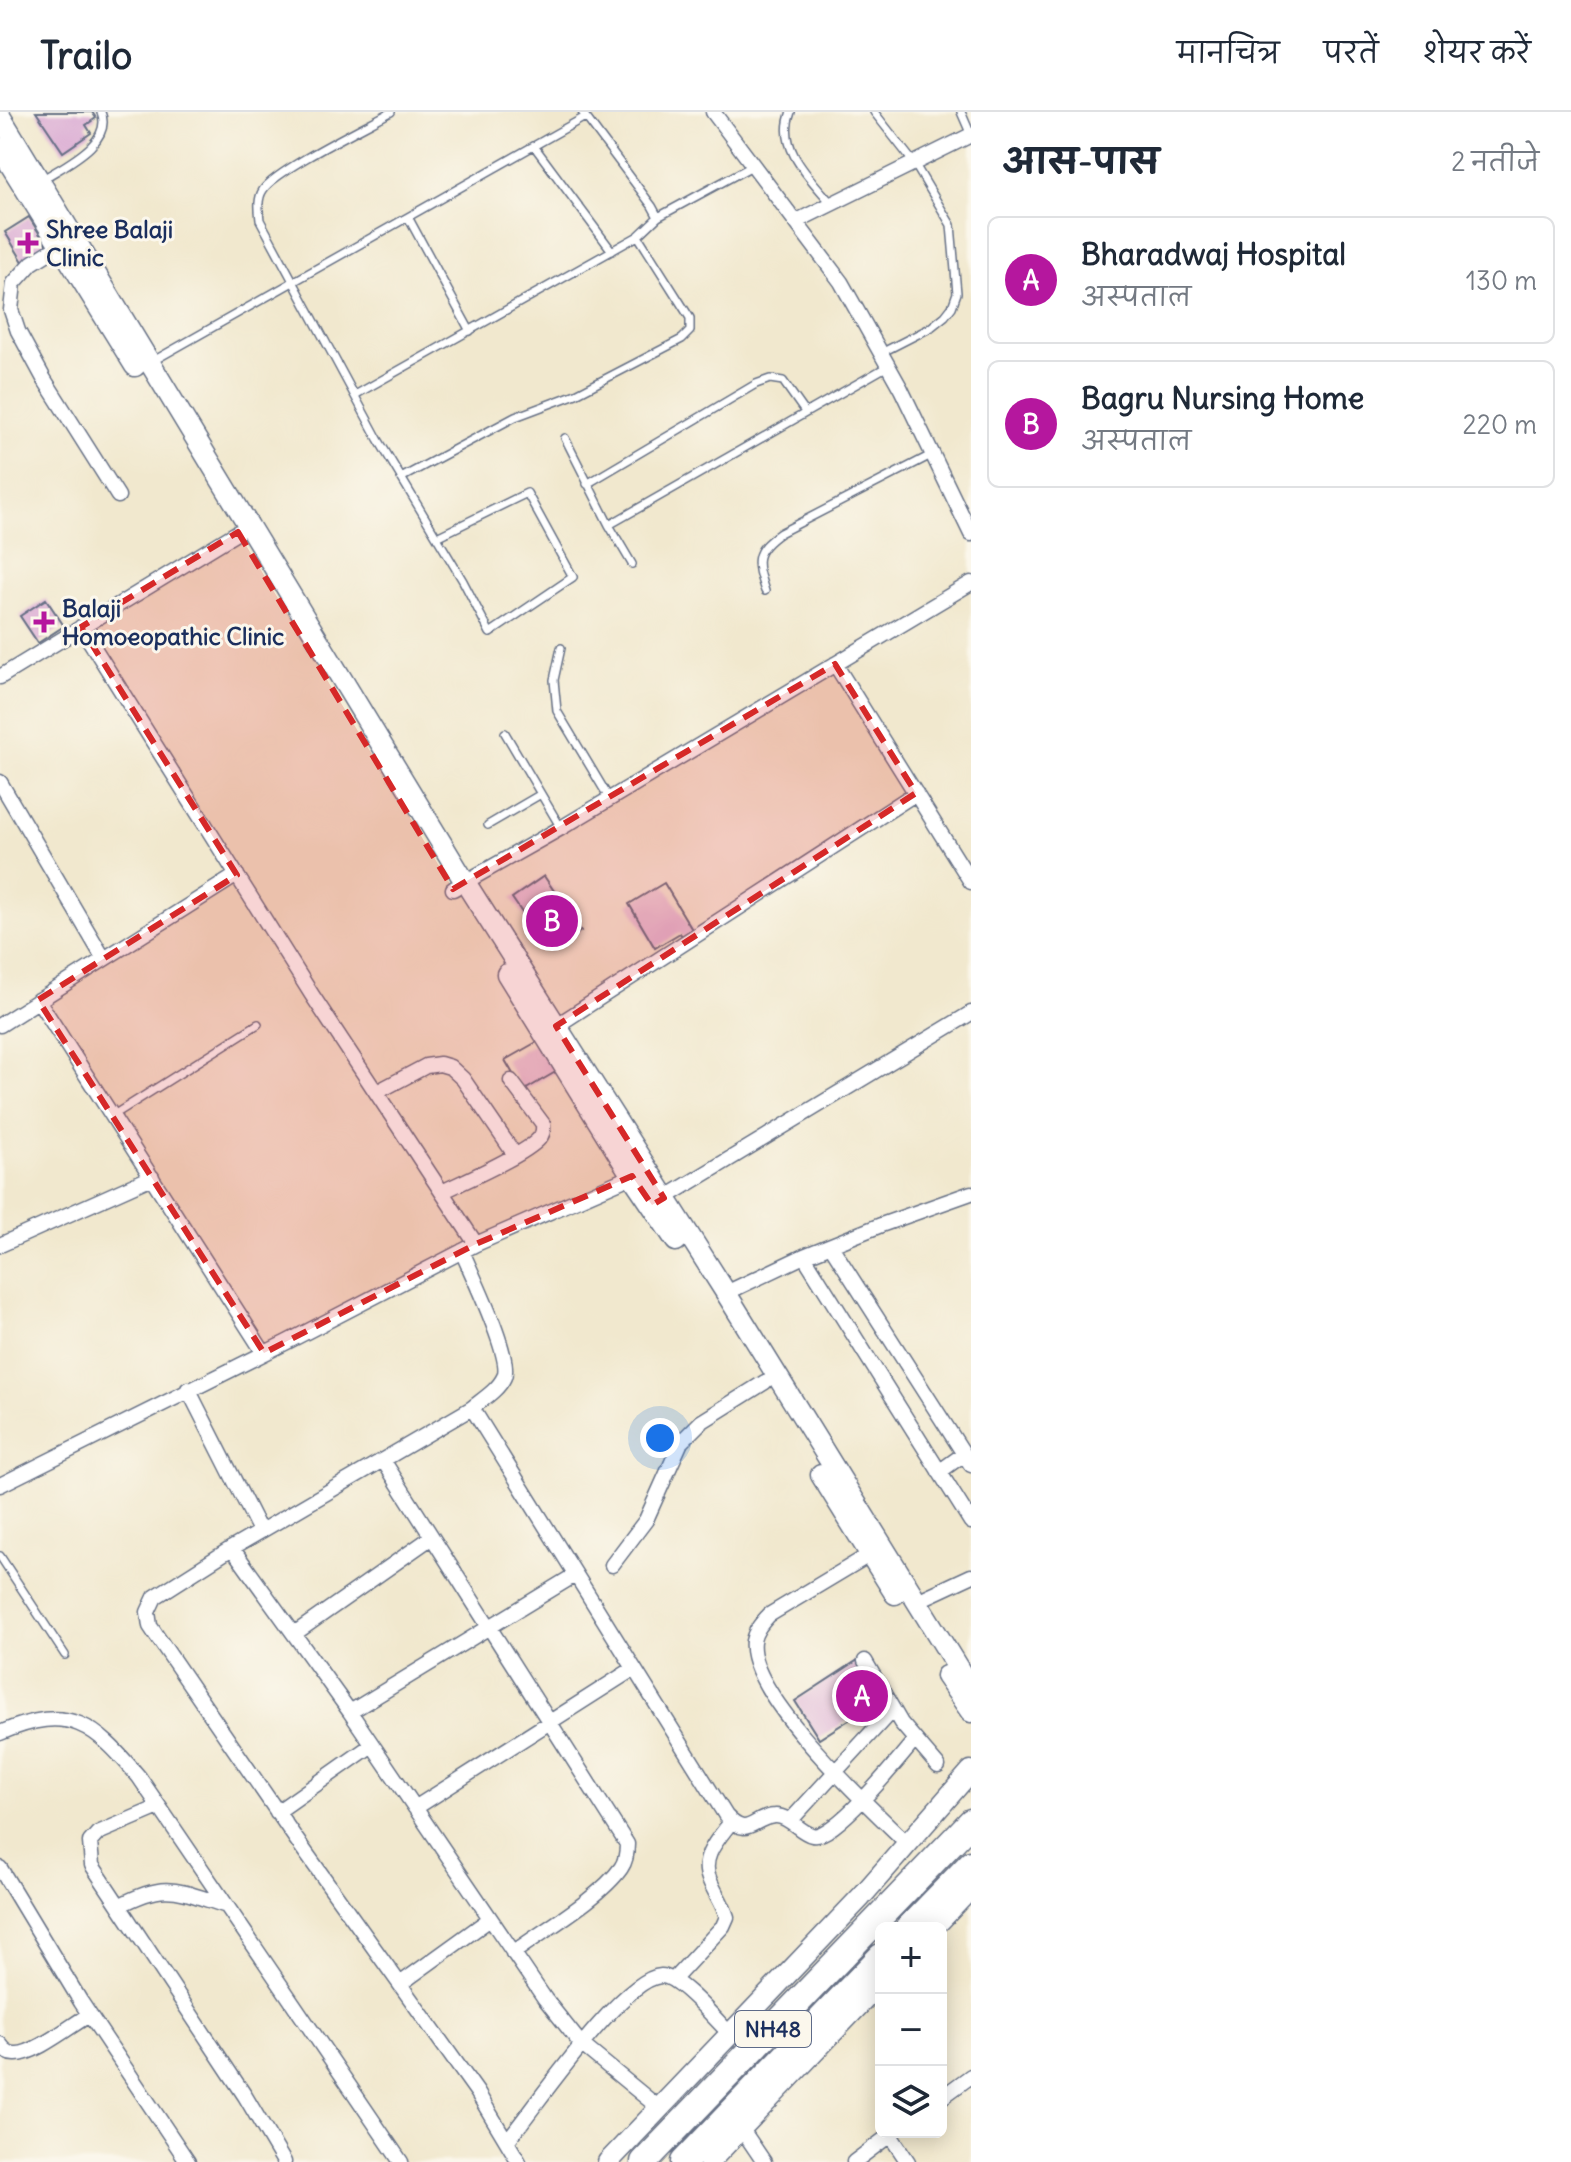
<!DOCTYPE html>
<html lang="hi">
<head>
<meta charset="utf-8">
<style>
  body { margin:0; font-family:Delius,"Playpen Sans Deva",sans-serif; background:#f6f6f7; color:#1f2937 }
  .controls { position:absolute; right:24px; bottom:24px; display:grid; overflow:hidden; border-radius:12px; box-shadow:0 4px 20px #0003 }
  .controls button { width:72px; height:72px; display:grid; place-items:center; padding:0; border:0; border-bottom:2px solid #e0e1e3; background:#fff; color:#1f2937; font:40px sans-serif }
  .you { position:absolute; left:660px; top:1326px; width:28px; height:28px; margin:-20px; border:6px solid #fff; border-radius:50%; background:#1a73e8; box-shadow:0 0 0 12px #1a73e833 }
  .badge { display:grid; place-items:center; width:52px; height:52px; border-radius:50%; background:#b5179e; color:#fff; font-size:26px; font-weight:700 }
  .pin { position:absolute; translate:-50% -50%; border:4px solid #fff; box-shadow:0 2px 8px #0006 }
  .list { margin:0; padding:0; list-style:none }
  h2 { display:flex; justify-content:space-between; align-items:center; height:104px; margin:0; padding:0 32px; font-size:34px }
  h2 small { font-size:26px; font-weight:400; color:#747a83 }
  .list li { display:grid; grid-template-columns:52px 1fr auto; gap:24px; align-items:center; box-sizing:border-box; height:128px; margin:0 16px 16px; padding:0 16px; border:2px solid #e0e1e3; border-radius:12px }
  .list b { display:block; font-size:30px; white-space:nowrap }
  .list p { margin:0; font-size:26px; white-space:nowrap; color:#747a83 }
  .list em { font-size:26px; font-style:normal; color:#747a83 }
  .icon { flex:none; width:44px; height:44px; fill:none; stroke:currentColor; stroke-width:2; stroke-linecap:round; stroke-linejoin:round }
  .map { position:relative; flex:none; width:971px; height:2050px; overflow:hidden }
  header { display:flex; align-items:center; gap:48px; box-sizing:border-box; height:112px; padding:0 40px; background:#fff; border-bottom:2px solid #e0e1e3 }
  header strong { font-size:38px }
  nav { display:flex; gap:44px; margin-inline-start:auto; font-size:28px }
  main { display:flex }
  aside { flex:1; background:#fff }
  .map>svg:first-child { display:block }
  .building { fill:#dcaed4 }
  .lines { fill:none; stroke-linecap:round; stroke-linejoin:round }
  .lane-casing { stroke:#667085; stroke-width:10 }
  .street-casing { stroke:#667085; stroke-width:17 }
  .secondary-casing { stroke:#667085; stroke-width:23 }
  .highway-casing { stroke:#667085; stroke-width:29 }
  .lane { stroke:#fff; stroke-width:7 }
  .street { stroke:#fff; stroke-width:14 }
  .secondary { stroke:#fff; stroke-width:20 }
  .highway { stroke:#fff; stroke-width:26 }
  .marked { fill:#d62828; fill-opacity:0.2; stroke:#d62828; stroke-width:6; stroke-dasharray:16 10; stroke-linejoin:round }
  .poi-dot { fill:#b5179e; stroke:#fbf7ec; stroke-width:3 }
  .labels { text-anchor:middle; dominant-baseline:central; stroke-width:6; stroke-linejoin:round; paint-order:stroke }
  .shield { fill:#fbf7ec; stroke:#5e6b89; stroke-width:2 }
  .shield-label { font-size:22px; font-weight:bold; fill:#1b2f5e }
  .poi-label { font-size:24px; font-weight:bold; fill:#1b2f5e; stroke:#fbf7ec; text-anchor:start }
</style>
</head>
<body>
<header>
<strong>Trailo</strong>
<nav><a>मानचित्र</a><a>परतें</a><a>शेयर करें</a></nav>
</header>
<main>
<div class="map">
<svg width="971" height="2050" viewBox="0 0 971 2050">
  <rect width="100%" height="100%" fill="#fbf7ec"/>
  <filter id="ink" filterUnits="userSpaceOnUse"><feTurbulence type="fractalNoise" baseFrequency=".0125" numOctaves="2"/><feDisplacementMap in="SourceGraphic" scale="16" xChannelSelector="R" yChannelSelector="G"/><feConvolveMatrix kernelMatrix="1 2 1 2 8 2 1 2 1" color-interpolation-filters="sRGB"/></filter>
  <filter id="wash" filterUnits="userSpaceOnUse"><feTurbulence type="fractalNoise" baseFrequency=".006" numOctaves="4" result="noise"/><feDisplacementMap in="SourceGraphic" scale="32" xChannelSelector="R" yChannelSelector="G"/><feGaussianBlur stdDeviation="1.8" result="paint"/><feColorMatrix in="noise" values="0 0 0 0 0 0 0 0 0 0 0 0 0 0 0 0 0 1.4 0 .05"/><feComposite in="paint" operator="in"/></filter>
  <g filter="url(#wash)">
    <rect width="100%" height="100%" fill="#f1e8ce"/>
    <g id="blocks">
      <path class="building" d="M36 0H92L96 6 86 13 91 21 63 40Z
        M29 105 49 137 25 153 5 120Z
        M46 487 64 514 38 531 20 504Z
        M544 764 581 819 549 840 512 786Z
        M664 771 694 821 684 827 680 821 655 836 629 792Z
        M542 927 559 958 523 979 505 948Z
        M858 1548 883 1586 819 1627 795 1589Z"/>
    </g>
  </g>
  <g filter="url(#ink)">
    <use href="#blocks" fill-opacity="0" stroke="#667085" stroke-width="2"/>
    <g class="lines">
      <defs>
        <path id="lane" d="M391 0C366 14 276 58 263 78 257 87 259 99 260 108L378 327 463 469 490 521 573 465 527 381 437 425
          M791 0C776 36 811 67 832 92
          M874 0 914 51 951 113 957 181 952 195 945 204 930 216 881 241
          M961 0 971 23
          M534 34 612 139
          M40 69C62 54 114 32 101 0
          M408 105 470 219
          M658 105 754 53
          M153 249 585 5
          M355 283 638 124
          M565 326 609 413 632 452
          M401 366 515 305 576 282 682 227 690 219V206L638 124 658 105 652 94 582 0
          M587 372 756 272 770 267 783 269 805 300
          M609 413 888 254
          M765 479C755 449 753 440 780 421L933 342
          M561 536 554 568 557 599 609 686
          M505 621 561 716
          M488 713 541 682
          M112 1004 258 912
          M0 1444 65 1543"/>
        <path id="street" d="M713 0 841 170 901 277 971 422
          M797 109 971 23
          M59 134 32 151 14 171 11 198 18 219 44 267 118 384
          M81 515 312 883 476 1132
          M835 552 971 770
          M0 565 238 420
          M0 670 104 847
          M453 777 561 716 971 471
          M38 888 264 1241
          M0 913 237 763
          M556 914 916 681
          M377 980 426 954 440 952 450 955 463 967 515 1043
          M442 1080C462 1070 532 1040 541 1024 544 1019 543 1018 543 1012L511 969
          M660 1089 971 901
          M0 1133 152 1065
          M831 1134 971 1353
          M462 1139C471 1161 513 1246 504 1265 498 1278 483 1287 472 1296
          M804 1144 971 1410
          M726 1181 804 1144 881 1113 971 1081
          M188 1277 260 1419
          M383 1348 627 1732C627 1741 626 1749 621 1756 600 1786 544 1818 513 1841
          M939 1360 964 1342
          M0 1373 287 1230 476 1132 632 1064
          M232 1436 350 1600 545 1887 581 1932 659 1996
          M869 1443 769 1503C762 1511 755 1518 753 1529 746 1582 871 1696 908 1732
          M612 1453 646 1408 681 1330 701 1310 765 1270
          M915 1490 971 1464
          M294 1522 432 1425
          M865 1549 901 1611 938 1654
          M350 1600 575 1463
          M0 1621C70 1591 94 1612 139 1665L401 2050
          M159 1695 98 1721 90 1730 92 1753 245 1984 284 2050
          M415 1696 633 1557
          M277 1700 372 1633
          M790 1709 893 1597
          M0 1756 81 1890 188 2050
          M119 1794C166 1769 176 1778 224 1793
          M674 1867 723 1814 727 1805C723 1792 715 1781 710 1769 699 1746 718 1727 731 1710
          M400 1872 490 1807
          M0 1932C4 1938 8 1942 15 1942 33 1944 73 1912 89 1903
          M941 1986 971 1964
          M741 2016 764 2050
          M890 2023 908 2050
          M507 2029C534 1997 622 1866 661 1864 678 1863 717 1909 730 1922
          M519 2050 477 1980 296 1727 156 1523 150 1514 148 1500 155 1485 232 1436 472 1296 726 1704C749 1728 752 1705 775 1704 789 1703 799 1720 812 1723 832 1730 900 1646 914 1629
          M854 2050 894 2020"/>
        <path id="secondary" d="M0 4 465 770 726 1181 971 1577
          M0 36 135 254
          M507 862 632 1064 676 1129
          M821 1363 895 1482
          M946 1564 971 1600
          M933 1816 971 1776
          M608 2050 861 1785 971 1659
          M709 2050 881 1870"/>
        <path id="highway" d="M909 1816 971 1752
          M644 2050 971 1710
          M684 2050 881 1845"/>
      </defs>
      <use href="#lane" class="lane-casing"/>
      <use href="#street" class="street-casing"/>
      <use href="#secondary" class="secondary-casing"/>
      <use href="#highway" class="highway-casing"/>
      <use href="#lane" class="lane"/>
      <use href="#street" class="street"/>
      <use href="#secondary" class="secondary"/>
      <use href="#highway" class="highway"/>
    </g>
  </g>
  <path class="marked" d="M238 420 453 777 835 552 916 681 556 914 664 1086 652 1093 632 1064 476 1132 264 1241 38 888 237 763 81 515Z"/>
  <g class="poi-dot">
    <path d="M24 119h8v8h8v8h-8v8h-8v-8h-8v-8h8z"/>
    <path d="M40 498h8v8h8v8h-8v8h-8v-8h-8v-8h8z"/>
  </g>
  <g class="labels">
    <rect class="shield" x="735" y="1899" width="76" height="36" rx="6"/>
    <g class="shield-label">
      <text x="773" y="1917">NH48</text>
    </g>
    <g class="poi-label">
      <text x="46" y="117">Shree Balaji<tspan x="46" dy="28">Clinic</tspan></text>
      <text x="62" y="496">Balaji<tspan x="62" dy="28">Homoeopathic Clinic</tspan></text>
    </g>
  </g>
</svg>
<div class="controls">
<button>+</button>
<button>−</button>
<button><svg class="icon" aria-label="layers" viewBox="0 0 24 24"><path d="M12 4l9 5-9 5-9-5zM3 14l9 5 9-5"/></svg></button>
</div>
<div class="you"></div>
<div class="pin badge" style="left:862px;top:1584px">A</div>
<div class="pin badge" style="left:552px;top:809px">B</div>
</div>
<aside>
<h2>आस-पास<small>2 नतीजे</small></h2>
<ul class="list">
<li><span class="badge">A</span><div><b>Bharadwaj Hospital</b><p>अस्पताल</p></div><em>130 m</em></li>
<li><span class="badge">B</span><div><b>Bagru Nursing Home</b><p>अस्पताल</p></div><em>220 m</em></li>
</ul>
</aside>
</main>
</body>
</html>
